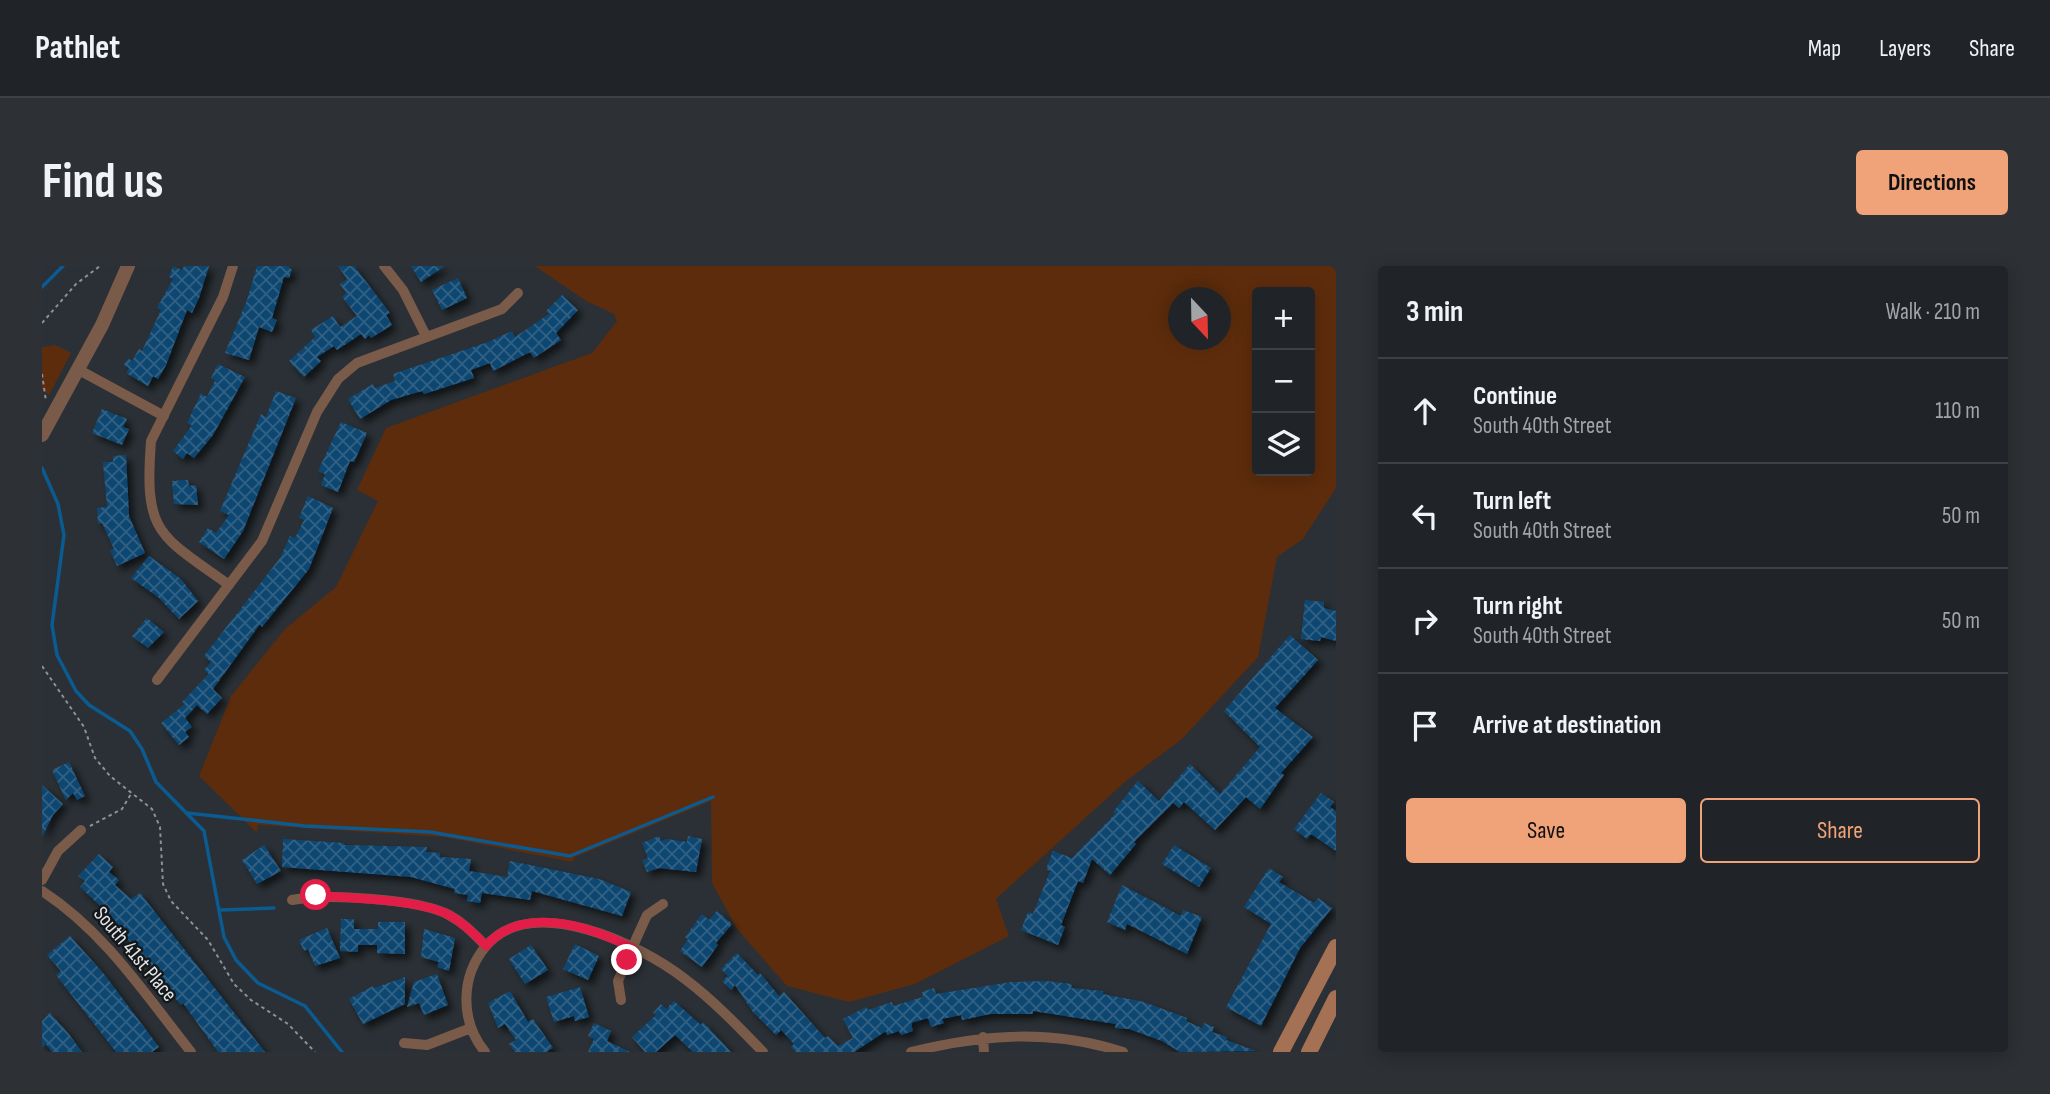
<!DOCTYPE html>
<html lang="en">
<head>
<meta charset="utf-8">
<style>
  body { margin:0; font-family:"Sofia Sans Condensed",sans-serif; background:#2d3034; color:#f1f3f6 }
  .controls { position:absolute; right:21px; top:21px; display:grid; overflow:hidden; border-radius:7px; box-shadow:0 4px 18px #0003 }
  .controls button { width:63px; height:63px; display:grid; place-items:center; padding:0; border:0; border-bottom:2px solid #3d4145; background:#202428; color:#f1f3f6; font:35px sans-serif }
  .compass { position:absolute; left:1126px; top:21px; width:63px; height:63px; border-radius:50%; background:#202428; box-shadow:0 4px 18px #0003; rotate:158deg }
  .stop { position:absolute; width:21px; height:21px; margin:-16px; border:5px solid #e11d48; border-radius:50%; background:#fff }
  .stop.end { background:#e11d48; border-color:#fff; box-shadow:0 2px 7px #0008 }
  .list { margin:0; padding:0; list-style:none }
  h2 { display:flex; justify-content:space-between; align-items:center; height:91px; margin:0; padding:0 28px; font-size:30px }
  h2 small { font-size:23px; font-weight:400; color:#a2a4a8 }
  .list li { display:grid; grid-template-columns:46px 1fr auto; gap:21px; align-items:center; box-sizing:border-box; height:105px; padding:0 28px; border-top:2px solid #3d4145 }
  .list b { display:block; font-size:26px; white-space:nowrap }
  .list p { margin:0; font-size:23px; white-space:nowrap; color:#a2a4a8 }
  .list em { font-size:23px; font-style:normal; color:#a2a4a8 }
  .actions { display:flex; gap:14px; padding:21px 28px }
  .actions a { flex:1; padding:16px 0; border:2px solid #f0a278; border-radius:7px; text-align:center; font-size:24px; color:#f0a278 }
  .actions .main { background:#f0a278; color:#111 }
  .icon { flex:none; width:38px; height:38px; fill:none; stroke:currentColor; stroke-width:2; stroke-linecap:round; stroke-linejoin:round }
  .map { position:relative; flex:none; width:1294px; height:786px; overflow:hidden; border-radius:7px }
  header { display:flex; align-items:center; gap:42px; box-sizing:border-box; height:98px; padding:0 35px; background:#202428; border-bottom:2px solid #3d4145 }
  header strong { font-size:33px }
  nav { display:flex; gap:38px; margin-inline-start:auto; font-size:24px }
  .intro { display:flex; align-items:center; justify-content:space-between; box-sizing:border-box; height:168px; padding:0 42px }
  h1 { margin:0; font-size:49px }
  .button { padding:18px 32px; border-radius:7px; background:#f0a278; color:#111; font-size:24px; font-weight:700 }
  main { display:flex; gap:42px; padding:0 42px }
  aside { flex:1; background:#202428; border-radius:7px; box-shadow:0 4px 18px #0003 }
  .map>svg:first-child { display:block }
  .green { fill:#5d2c0c; fill-rule:evenodd }
  .lines { fill:none; stroke-linecap:round; stroke-linejoin:round }
  .stream { stroke:#0b5b91; stroke-width:3.5 }
  .building { fill:url(#building-cross-hatch); filter:url(#shadow) }
  .path { stroke:#8c9195; stroke-width:2; stroke-dasharray:3.5 3.5; stroke-linecap:butt }
  .minor { stroke:#7a5a49; stroke-width:10 }
  .tertiary { stroke:#7a5a49; stroke-width:14 }
  .secondary { stroke:#a47155; stroke-width:16 }
  .route { stroke:#e11d48; stroke-width:9 }
  .labels { text-anchor:middle; dominant-baseline:central; stroke-width:5; stroke-linejoin:round; paint-order:stroke }
  .street-label { font-size:21px; fill:#e1e5e8; stroke:#15181a }
</style>
</head>
<body>
<header>
<strong>Pathlet</strong>
<nav><a>Map</a><a>Layers</a><a>Share</a></nav>
</header>
<div class="intro"><h1>Find us</h1><a class="button">Directions</a></div>
<main>
<div class="map">
<svg width="1294" height="786" viewBox="0 0 1294 786">
  <defs>
    <pattern id="building-cross-hatch" width="8" height="8" patternUnits="userSpaceOnUse" patternTransform="scale(1.75)"><rect width="8" height="8" fill="#0f4771"/><path d="M0 0l8 8M0 8l8-8" fill="none" stroke="#326185"/></pattern>
    <filter id="shadow"><feDropShadow dx="5" dy="5" stdDeviation="3.5" flood-color="#0009"/></filter>
  </defs>
  <rect width="100%" height="100%" fill="#2a3035"/>
  <path class="green" d="M493 0H1294V222L1261 273 1235 291 1216 391 1140 473 1084 515 954 633 967 670 873 718 807 736 745 720 695 663 670 617 669 535 533 591 531 596 402 571 216 559 215 567 157 510 189 430 243 363 294 321 336 235 315 224 344 162 550 87 575 55 572 48 544 35ZM1215 26H1268V205H1215ZM1136 32H1178V74H1136Z
    M13 79 29 87 7 129 0 123V81Z"/>
  <g class="lines">
    <path class="stream" d="M0 21 21 0
      M0 202 16 238 22 269 10 359 15 389 34 425 47 439 88 465 100 483 114 516 162 565 182 671 194 694 216 717 263 740 300 786
      M145 547 263 560 388 566 528 590 671 531
      M178 644 232 642"/>
  </g>
  <path class="building" d="M131 0 140 4 142 0H167L157 32 150 47 145 44 124 99 116 113 111 110 106 120 84 107 87 102 82 99 86 92 90 95 97 83 100 85 119 44 115 42 131 13 127 11Z
    M215 0H246L250 4 247 12 242 11 230 52 235 54 230 66 217 61 207 94 183 87 205 34Z
    M296 0H312L348 47 344 49 350 59 329 72 327 69 323 73 319 68 295 84 292 80 275 91 279 95 262 111 247 95 273 71 269 64 291 50 298 61 315 50 300 31 304 27 298 18 305 13Z
    M369 0H403L379 16Z
    M416 12 425 32 400 44 390 24Z
    M520 29 536 44 514 67 519 74 492 92 488 86 451 105 448 97 429 104 432 112 382 128 380 125 349 134 318 153 306 133 331 118 333 122 353 115 351 108 446 76 470 65 473 71 507 48 504 45Z
    M176 98 203 111 171 169 152 192 145 187 141 193 131 185 150 159 145 157 159 127 165 131 173 114 169 112Z
    M234 125 254 132 201 265 182 293 157 276 166 262 174 267 187 249 178 245 219 148 224 151Z
    M60 143 85 153 81 161 87 163 80 179 50 167Z
    M299 156 325 167 312 196 308 195 296 226 279 219 283 208 276 205Z
    M84 189 87 250 103 287 75 300 68 284 72 283 60 257 56 258 55 242 65 241 61 196H71V190Z
    M146 214 147 220 154 219 156 239 132 238 130 215Z
    M266 230 291 242 267 303 220 361 218 358 171 423 180 432 165 448 155 439 143 452 150 461 143 466 147 471 137 479 119 457 143 438 140 436 167 408 162 404 169 396 162 390 238 292 248 270 253 272 262 254 257 252Z
    M107 290 139 313 156 335 137 353 116 331 89 312Z
    M1263 334 1282 336V342L1294 345V375L1279 371 1278 375 1259 373Z
    M105 352 122 366 106 382 90 370Z
    M1248 369 1276 394 1233 442 1271 471 1239 507 1242 509 1218 543 1204 531 1173 564 1142 536 1137 542 1131 537 1092 576 1094 578 1068 609 1050 593 1041 617 1036 615 1019 659 1023 661 1016 679 979 664 986 646 991 648 1008 605 1004 603 1011 585 1030 592 1073 548 1071 546 1096 515 1117 535 1148 498 1178 528 1218 481 1182 445Z
    M27 496 43 530 35 534 31 527 24 534 10 504Z
    M0 519 21 538 11 549 0 571Z
    M1279 527 1292 536 1288 541 1294 545V585L1269 568 1265 573 1252 563Z
    M617 570 619 575 625 573 645 576 646 570 660 573 654 606 617 602 605 606 600 594 606 592 600 577Z
    M241 573 302 577V579L385 581 384 586 398 587V591L429 593 427 605 465 611 468 595 557 613 589 626 580 650 490 625 488 634 440 627 438 637 425 635 426 629 412 627 413 623 369 611 240 601Z
    M222 579 239 605 215 618 200 594Z
    M1132 579 1169 602 1157 621 1120 598Z
    M57 588 71 601 67 606 77 614 73 619 89 633 98 627 223 786H176L141 737 139 739 107 702 69 650 38 621 43 615 36 610Z
    M1227 602 1241 611 1237 616 1272 637 1276 632 1290 642 1258 682 1219 760 1184 741 1229 658 1202 641Z
    M1080 619 1139 650 1141 644 1160 651 1145 688 1085 658 1083 664 1065 656Z
    M675 645 690 658 674 677 676 679 660 701 638 685 646 673 643 671 660 648 667 654Z
    M299 653H312V663H336V656H363V688L335 687V679H316V686L298 685Z
    M285 662 298 692 273 700 266 683 262 685 257 674Z
    M382 663 413 672 407 705 395 701 397 696 379 691Z
    M28 670 62 708 117 781 110 786H74L14 709 19 705 5 689Z
    M533 678 557 690 546 714 521 703Z
    M489 679 506 704 483 718 467 693Z
    M695 687 716 709 718 707 737 730 742 726 783 772 786 770 796 780 811 772 801 753 824 741 826 744 850 736 851 740 881 731 880 726 892 722 894 728 969 716 1004 715 1030 718 1029 722 1061 725V728L1102 736 1145 752 1144 755 1160 762 1162 757 1172 761 1170 766 1185 771 1184 774 1214 785 1138 786 1120 775 1087 763 1073 762 1074 758 991 745V748H948L920 754 919 749 900 753 902 757 889 761 886 752 869 757 871 765 859 769 857 765 845 769 844 765 812 786H754L749 781 752 778 739 764 734 769 711 746 693 719 689 724 680 715 686 710 679 703Z
    M395 708 406 739 382 749 377 737 365 741 372 716Z
    M363 711V738L321 758 307 733 331 720 332 722Z
    M538 721 547 751 533 755 532 750 512 756 504 731Z
    M468 725 486 756 491 753 511 782 504 786H473L467 778 474 774 463 758 456 762 446 737Z
    M632 735 659 759 661 756 689 786H651L633 769 614 786H603L590 771 614 749 611 747 619 738 624 743Z
    M8 747 26 767 40 786H10L4 778 0 782V755Z
    M552 757 569 765 565 775 588 786H546L552 773 546 770Z"/>
  <g class="lines">
    <path class="path" d="M0 57 34 18 58 0
      M0 108 4 135
      M0 400 42 461 53 492 68 510 110 543 118 561 121 618 129 635 166 674 192 718 209 734 246 758 273 786
      M48 560 80 543 89 528"/>
    <path class="minor" d="M342 0 361 24 384 70
      M37 104 122 150
      M187 319C116 268 102 268 109 175L181 31 191 0
      M115 414 220 275 275 146 296 113 315 97 460 43 476 27
      M0 614 16 585 39 564
      M0 625C62 665 103 728 149 786
      M250 634C282 627 378 633 407 649 422 657 432 668 444 680 490 626 598 678 643 713 672 735 696 760 721 786
      M579 734 576 715 595 671 605 649 621 638
      M941 771 942 786
      M362 777 385 779 429 762
      M443 786C418 755 418 711 444 680
      M869 786C942 768 1009 763 1081 786"/>
    <path class="tertiary" d="M0 169 60 59 86 0"/>
    <path class="secondary" d="M1239 786 1294 681
      M1267 786 1294 732"/>
  </g>
  <g class="lines">
    <path class="route" d="M274 629C309 633 378 633 407 649 422 657 433 668 444 680 480 638 548 660 590 682L585 694"/>
  </g>
  <g class="labels">
    <g class="street-label">
      <text transform="translate(93 688) rotate(50)">South 41st Place</text>
    </g>
  </g>
</svg>
<div class="controls">
<button>+</button>
<button>−</button>
<button><svg class="icon" aria-label="layers" viewBox="0 0 24 24"><path d="M12 4l9 5-9 5-9-5zM3 14l9 5 9-5"/></svg></button>
</div>
<svg class="compass" viewBox="-18 -18 36 36"><path d="M0-13l5 13h-10z" fill="#e53935"/><path d="M0 13l5-13h-10z" fill="#a2a4a8"/></svg>
<div class="stop" style="left:274px;top:629px"></div>
<div class="stop end" style="left:585px;top:694px"></div>
</div>
<aside>
<h2>3 min<small>Walk · 210 m</small></h2>
<ul class="list">
<li><svg class="icon" aria-label="ahead" viewBox="0 0 24 24"><path d="M12 20V5M6 11l6-6 6 6"/></svg><div><b>Continue</b><p>South 40th Street</p></div><em>110 m</em></li>
<li><svg class="icon" aria-label="left" viewBox="0 0 24 24"><path d="M17 20v-9H6M10 6l-5 5 5 5"/></svg><div><b>Turn left</b><p>South 40th Street</p></div><em>50 m</em></li>
<li><svg class="icon" aria-label="right" viewBox="0 0 24 24"><path d="M7 20v-9h11M14 6l5 5-5 5"/></svg><div><b>Turn right</b><p>South 40th Street</p></div><em>50 m</em></li>
<li><svg class="icon" aria-label="arrive" viewBox="0 0 24 24"><path d="M6 21V4h12l-3 4 3 4H6"/></svg><div><b>Arrive at destination</b></div></li>
</ul>
<div class="actions"><a class="main">Save</a><a>Share</a></div>
</aside>
</main>
</body>
</html>
